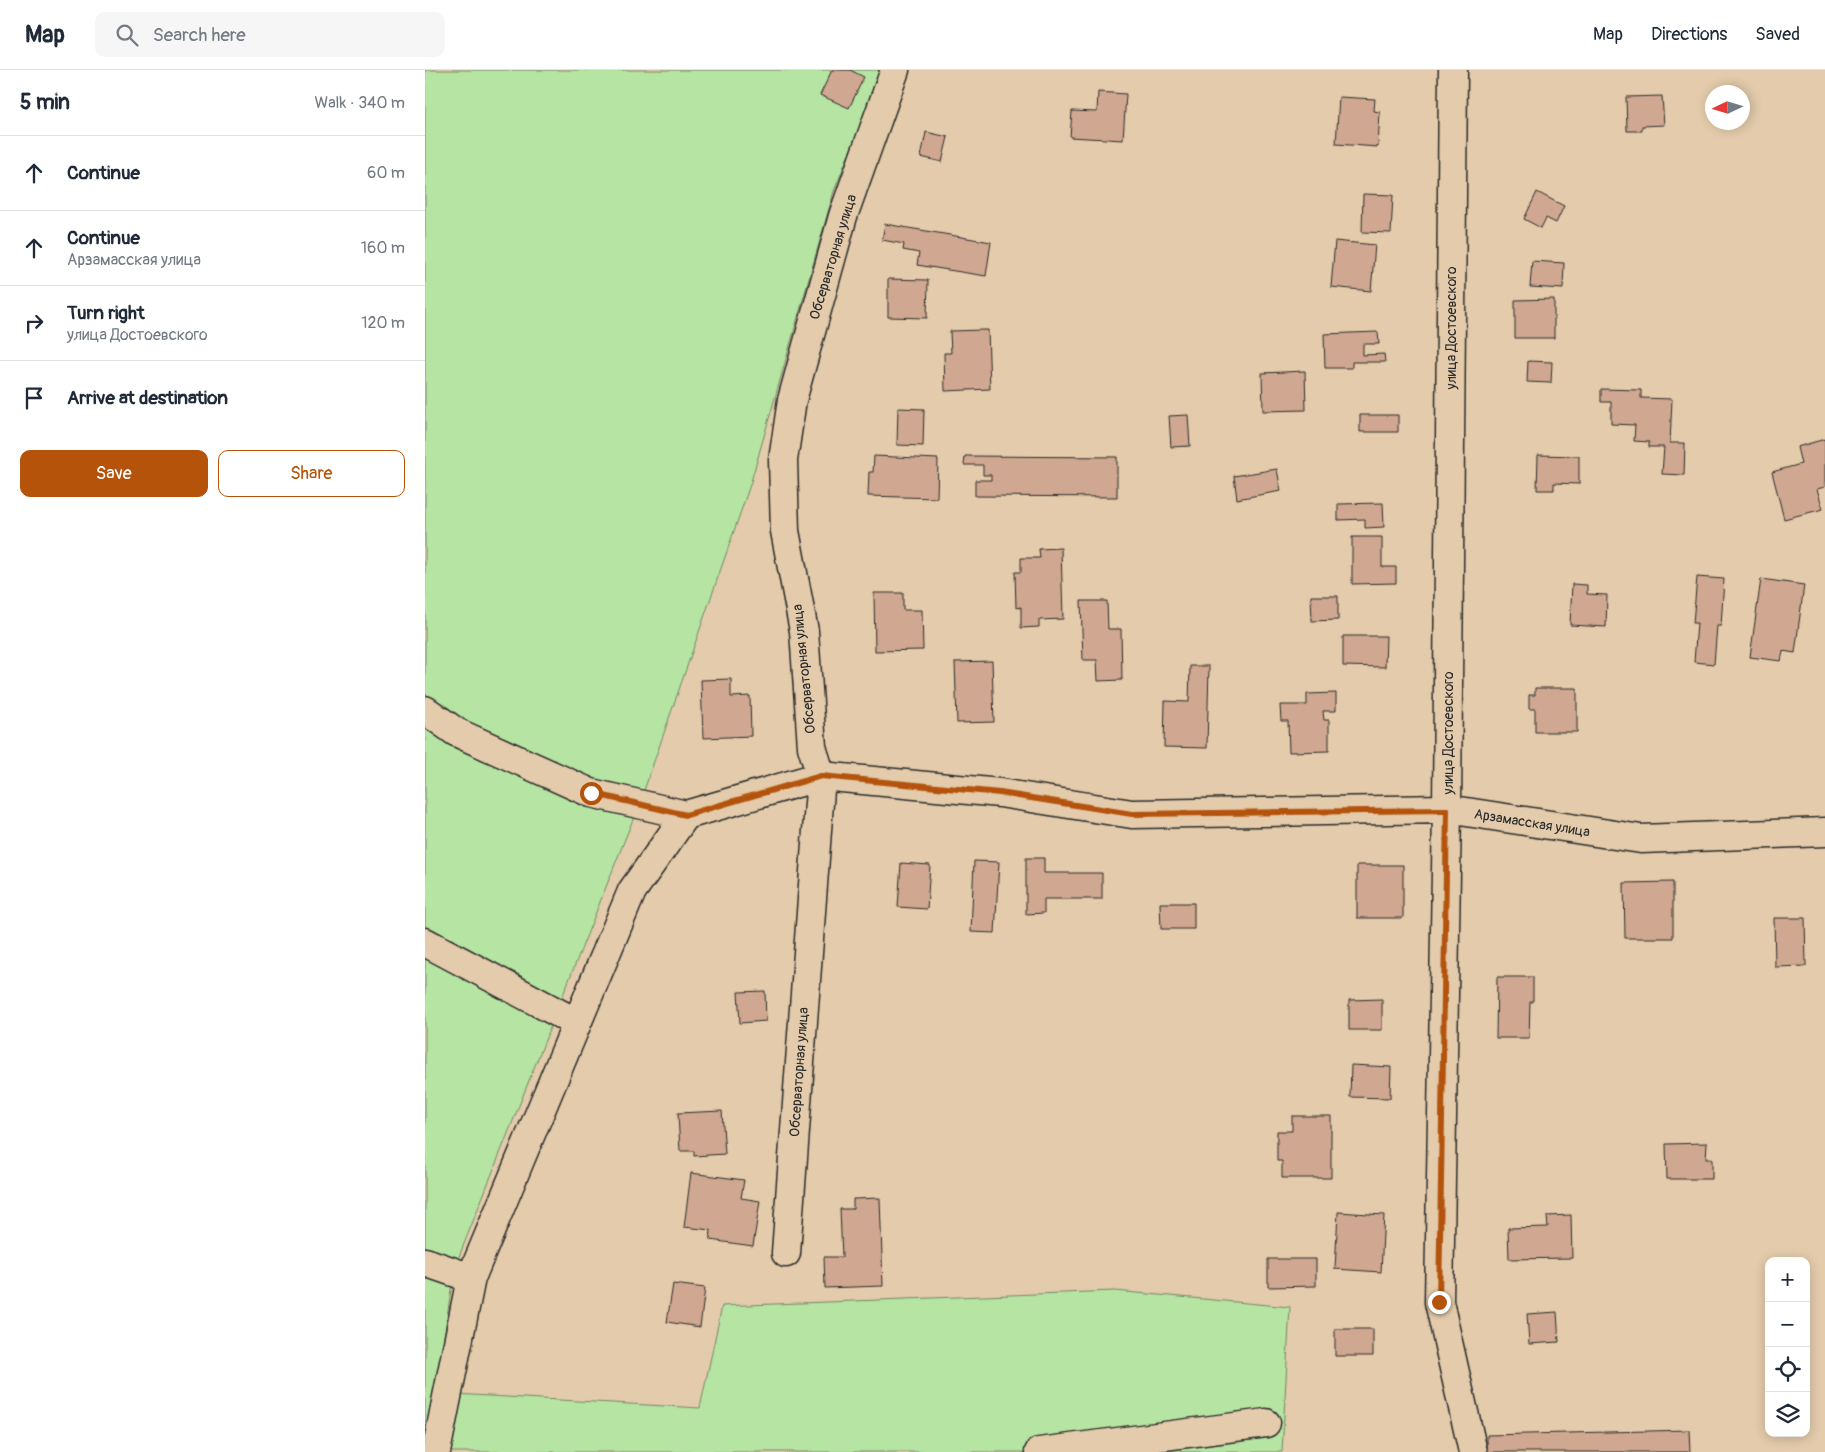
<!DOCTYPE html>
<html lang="en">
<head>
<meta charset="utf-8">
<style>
  body { margin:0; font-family:Pangolin,sans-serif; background:#f6f6f7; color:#1f2937 }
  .controls { position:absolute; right:15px; bottom:15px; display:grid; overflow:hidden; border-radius:10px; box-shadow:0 2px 12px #0003 }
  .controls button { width:45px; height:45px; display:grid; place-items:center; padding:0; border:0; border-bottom:1px solid #e0e1e3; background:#fff; color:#1f2937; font:25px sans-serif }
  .compass { position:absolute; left:1280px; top:15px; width:45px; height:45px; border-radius:50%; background:#fff; box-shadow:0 2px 12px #0003; rotate:266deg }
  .stop { position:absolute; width:15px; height:15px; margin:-11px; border:4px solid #b45309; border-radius:50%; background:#fff }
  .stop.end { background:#b45309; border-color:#fff; box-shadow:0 1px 5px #0008 }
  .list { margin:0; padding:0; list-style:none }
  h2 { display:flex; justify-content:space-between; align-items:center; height:65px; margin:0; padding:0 20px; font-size:21px }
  h2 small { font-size:16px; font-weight:400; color:#747a83 }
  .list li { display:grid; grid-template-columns:32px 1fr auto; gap:15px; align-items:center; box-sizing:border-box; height:75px; padding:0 20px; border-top:1px solid #e0e1e3 }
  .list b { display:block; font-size:19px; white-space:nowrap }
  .list p { margin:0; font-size:16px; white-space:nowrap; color:#747a83 }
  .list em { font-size:16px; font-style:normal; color:#747a83 }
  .actions { display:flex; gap:10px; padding:15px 20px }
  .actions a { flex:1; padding:11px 0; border:1px solid #b45309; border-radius:10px; text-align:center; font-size:18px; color:#b45309 }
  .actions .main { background:#b45309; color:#fff }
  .icon { flex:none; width:28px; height:28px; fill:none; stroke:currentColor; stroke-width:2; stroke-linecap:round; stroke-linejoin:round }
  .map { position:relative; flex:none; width:1400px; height:1382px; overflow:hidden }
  header { display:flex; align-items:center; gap:30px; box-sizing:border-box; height:70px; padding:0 25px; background:#fff; border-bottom:1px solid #e0e1e3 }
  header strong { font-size:24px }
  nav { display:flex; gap:28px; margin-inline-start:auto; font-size:18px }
  .search { width:350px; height:45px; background:#f6f6f7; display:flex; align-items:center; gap:12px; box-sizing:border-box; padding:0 18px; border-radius:10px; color:#747a83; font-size:19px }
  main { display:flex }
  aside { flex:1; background:#fff }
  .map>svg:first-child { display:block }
  .green { fill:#b6e4a2; stroke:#708866 }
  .building { fill:#d0a790; stroke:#2b2b2b }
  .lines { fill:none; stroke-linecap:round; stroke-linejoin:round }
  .minor-casing { stroke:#2b2b2b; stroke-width:31 }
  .minor { stroke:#e3cbab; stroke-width:28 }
  .route { stroke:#b45309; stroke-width:6 }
  .labels { text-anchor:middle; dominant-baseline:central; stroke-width:4; stroke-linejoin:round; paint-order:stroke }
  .street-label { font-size:14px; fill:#2b2b2b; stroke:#e3cbab }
</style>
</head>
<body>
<header>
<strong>Map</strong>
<div class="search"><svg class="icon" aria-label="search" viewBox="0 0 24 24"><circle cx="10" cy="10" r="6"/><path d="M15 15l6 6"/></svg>Search here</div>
<nav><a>Map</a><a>Directions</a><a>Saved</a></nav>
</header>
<main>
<aside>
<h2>5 min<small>Walk · 340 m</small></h2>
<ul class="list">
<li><svg class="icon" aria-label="ahead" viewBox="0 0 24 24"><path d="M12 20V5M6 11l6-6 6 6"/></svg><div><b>Continue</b></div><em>60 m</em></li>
<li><svg class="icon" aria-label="ahead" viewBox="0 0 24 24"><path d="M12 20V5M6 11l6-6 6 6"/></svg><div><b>Continue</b><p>Арзамасская улица</p></div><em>160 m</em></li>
<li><svg class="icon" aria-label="right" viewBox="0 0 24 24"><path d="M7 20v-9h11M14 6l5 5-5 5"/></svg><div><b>Turn right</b><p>улица Достоевского</p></div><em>120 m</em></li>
<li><svg class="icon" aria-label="arrive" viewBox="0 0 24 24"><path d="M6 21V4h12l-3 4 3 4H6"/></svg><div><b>Arrive at destination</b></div></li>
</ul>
<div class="actions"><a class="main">Save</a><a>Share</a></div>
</aside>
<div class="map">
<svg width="1400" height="1382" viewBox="0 0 1400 1382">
  <rect width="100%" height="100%" fill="#e3cbab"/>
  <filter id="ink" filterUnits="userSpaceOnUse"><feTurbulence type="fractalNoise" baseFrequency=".02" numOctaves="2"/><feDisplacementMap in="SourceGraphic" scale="10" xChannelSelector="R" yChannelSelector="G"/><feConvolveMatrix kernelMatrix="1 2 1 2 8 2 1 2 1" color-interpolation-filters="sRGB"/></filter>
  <g filter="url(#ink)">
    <path class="green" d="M0 0H458L409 121 325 415 216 729 29 1199 11 1323 275 1338 297 1236 690 1221 865 1237 857 1382H0Z"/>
    <path class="building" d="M407 0H425L439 7 424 38 395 25Z
      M673 22 701 24 698 70 645 67 647 41 672 42Z
      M1237 26 1239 55 1217 56V61H1202L1201 27Z
      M914 27 950 29 949 41 955 42 953 77 911 74Z
      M501 62 523 67 517 92 496 87Z
      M1112 122 1139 136 1131 153 1121 148 1116 158 1099 149Z
      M938 124 968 125 966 163 937 162Z
      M460 154 566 172 561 206 492 195 494 183 478 180 479 174 457 170Z
      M910 171 950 175 946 221 906 217Z
      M1107 191 1139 193 1138 219 1105 217Z
      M463 209 503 210 502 248 463 247Z
      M1129 229V268H1090V230Z
      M559 260H563L565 319 520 321 519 283H526L525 261Z
      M953 262 954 274H938V285L959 284 960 292H927V298H900L899 264Z
      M1103 291 1127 292 1126 313 1102 312Z
      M880 301 881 340 838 341 837 303Z
      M1176 319 1216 320V328L1247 329 1245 373H1260L1259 405 1237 404 1239 377H1224V372L1209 371 1210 355 1186 354V332H1176Z
      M473 338 499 339 498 376 472 375Z
      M763 345 765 376 746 377 744 346Z
      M935 345H973V362H935Z
      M1400 369V417L1392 419 1398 439 1359 449 1347 402 1376 394 1372 377Z
      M1113 385 1154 386V414L1129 413V420H1112Z
      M449 386 513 389 512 428 443 426 444 402H448Z
      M540 386 692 387V427L550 426V410H566V405H558V395H539Z
      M852 399 856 421 812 429 809 406Z
      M958 433 959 457 940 458V449L913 450V434Z
      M927 467H957V497H971V513L927 514Z
      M636 478 638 549 614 550V557L596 558V537L591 538 590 502H596V488H615L614 479Z
      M1272 507 1299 509 1296 556H1292L1289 594 1269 592 1272 553H1268Z
      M1336 509 1379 515 1370 583 1358 581 1356 591 1325 587Z
      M1147 514 1162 515V524L1182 525 1181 557 1145 555Z
      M449 523H478V540H497L498 580 450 581Z
      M886 526H913V550L887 551Z
      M656 531H682L683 559H696L697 610 673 611 672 590H658Z
      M918 566H961L960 597 918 596Z
      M567 591 569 652 532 653 530 592Z
      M765 596H784L782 678 739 677 740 631 764 632Z
      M306 609V627L325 626 326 666 278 668 276 610Z
      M1110 618H1152V662H1110V639H1104V625H1110Z
      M911 623V641H898L899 650H904V681L864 682 863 651H856L855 635H882V624Z
      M601 788H619V803H677V829H619V843L601 844Z
      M549 791 574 792 570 863 546 862Z
      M476 793 505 795 502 839 473 837Z
      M932 795H978V848H932Z
      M1248 812V868H1200L1199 813Z
      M735 833H769V859H736Z
      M1349 848H1380L1381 896 1350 897Z
      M1072 907H1108V932H1105L1104 968H1071Z
      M340 921 341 951 315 953 313 922Z
      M957 929V960H924V930Z
      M926 995 966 997 965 1028 925 1027Z
      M297 1041 300 1084 269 1086V1081H255L253 1043Z
      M867 1046H906V1108H857V1091H852V1061H867Z
      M1282 1073 1281 1089H1287V1109H1242L1241 1074Z
      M266 1103 319 1110 316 1128 335 1131 328 1176 285 1170 286 1160 259 1157Z
      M455 1128 458 1216 400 1218 399 1187H417L415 1139H428V1129Z
      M913 1142 959 1145 956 1202 910 1199Z
      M1146 1145 1147 1188 1084 1189 1083 1158 1123 1157 1122 1146Z
      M843 1189H891V1216L843 1217Z
      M248 1214 280 1218 275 1257 242 1252Z
      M1132 1242 1134 1272 1104 1274 1102 1244Z
      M910 1259H948V1286H910Z
      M1264 1360 1265 1382H1062V1365Z"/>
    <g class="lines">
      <defs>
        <path id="minor" d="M1028 0 1022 739 1014 1232 1048 1382
          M0 640 31 662 166 723 261 745
          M0 872 152 953
          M361 1183 396 706 387 677 379 561 360 461 358 390 367 330 418 146 470 0
          M0 1192 46 1208
          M11 1382 46 1208 207 821 261 745 396 706 575 723 707 744 1022 739 1216 769 1400 762
          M614 1382 841 1353"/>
      </defs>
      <use href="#minor" class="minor-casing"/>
      <use href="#minor" class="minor"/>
    </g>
  </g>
  <g class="lines" filter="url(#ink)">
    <path class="route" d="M166 723 261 745 396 706 575 723 707 744 1022 740 1014 1232"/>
  </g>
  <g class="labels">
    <g class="street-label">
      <text transform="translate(408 187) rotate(-73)">Обсерваторная улица</text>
      <text transform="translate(1026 258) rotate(-90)">улица Достоевского</text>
      <text transform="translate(379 599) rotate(-96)">Обсерваторная улица</text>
      <text transform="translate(1023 663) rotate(-90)">улица Достоевского</text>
      <text transform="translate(1107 753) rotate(9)">Арзамасская улица</text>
      <text transform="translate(374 1002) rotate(-86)">Обсерваторная улица</text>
    </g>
  </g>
</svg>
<div class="controls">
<button>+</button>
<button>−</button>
<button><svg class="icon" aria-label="locate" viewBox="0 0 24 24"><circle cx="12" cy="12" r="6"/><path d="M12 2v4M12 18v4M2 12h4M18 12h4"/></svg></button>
<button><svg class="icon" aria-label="layers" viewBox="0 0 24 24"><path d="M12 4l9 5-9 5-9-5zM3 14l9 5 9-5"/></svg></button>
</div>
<svg class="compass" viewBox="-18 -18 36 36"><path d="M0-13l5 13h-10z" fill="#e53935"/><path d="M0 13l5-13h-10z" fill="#747a83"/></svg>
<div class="stop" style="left:166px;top:723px"></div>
<div class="stop end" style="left:1014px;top:1232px"></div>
</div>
</main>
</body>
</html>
